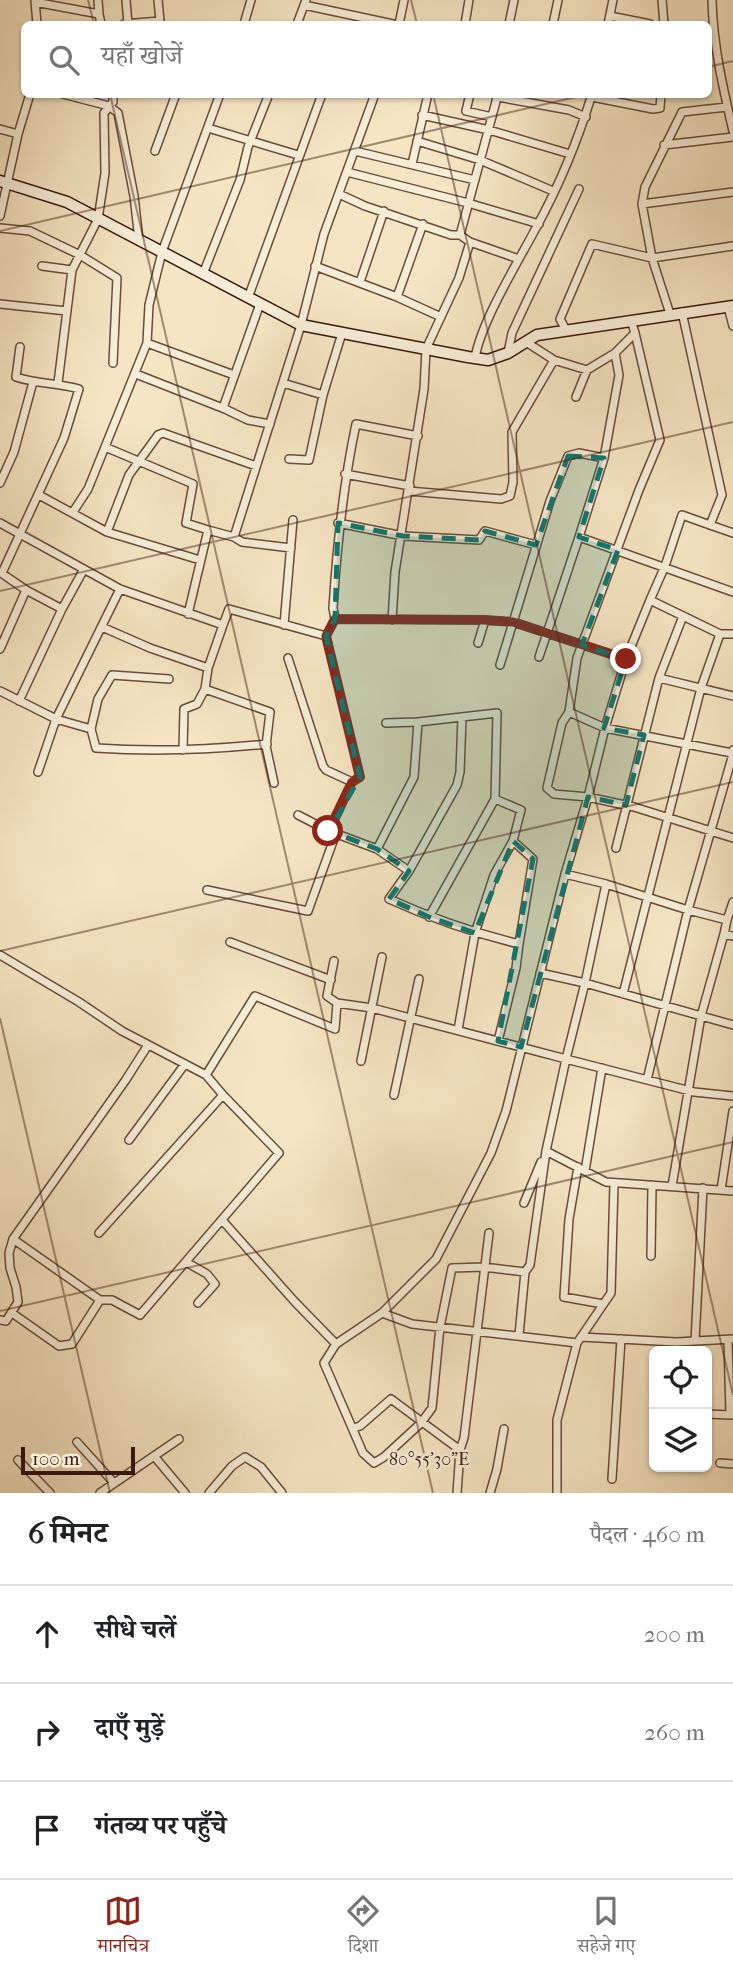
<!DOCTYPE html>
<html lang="hi">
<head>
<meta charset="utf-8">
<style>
  body { margin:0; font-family:"IM FELL French Canon","Noto Serif Devanagari",serif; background:#f6f6f6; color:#202124 }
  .controls { position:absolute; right:21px; bottom:21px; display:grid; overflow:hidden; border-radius:10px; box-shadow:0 2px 5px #0004 }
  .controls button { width:63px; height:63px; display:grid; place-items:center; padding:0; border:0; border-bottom:2px solid #e0e0e0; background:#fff; color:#202124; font:35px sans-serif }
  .scale { position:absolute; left:21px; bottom:18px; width:114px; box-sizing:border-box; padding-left:7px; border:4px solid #3b190c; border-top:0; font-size:19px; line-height:24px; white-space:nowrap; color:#3b190c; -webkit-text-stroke:5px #f8eed8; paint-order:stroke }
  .stop { position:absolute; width:21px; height:21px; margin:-16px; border:5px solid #8f2418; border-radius:50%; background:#fff }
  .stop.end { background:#8f2418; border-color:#fff; box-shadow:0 2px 7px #0008 }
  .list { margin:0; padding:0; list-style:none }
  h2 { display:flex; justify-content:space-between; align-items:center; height:91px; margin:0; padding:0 28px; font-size:30px }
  h2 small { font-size:23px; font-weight:400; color:#757577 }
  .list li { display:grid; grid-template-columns:46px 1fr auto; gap:21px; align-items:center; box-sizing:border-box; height:98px; padding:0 28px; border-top:2px solid #e0e0e0 }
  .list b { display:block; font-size:26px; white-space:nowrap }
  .list em { font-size:23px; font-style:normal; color:#757577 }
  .icon { flex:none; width:38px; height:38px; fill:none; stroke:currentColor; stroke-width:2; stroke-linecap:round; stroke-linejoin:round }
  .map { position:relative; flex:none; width:733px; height:1493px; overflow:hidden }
  .search { position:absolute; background:#fff; box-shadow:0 2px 5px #0004; left:21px; right:21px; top:21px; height:77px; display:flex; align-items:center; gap:18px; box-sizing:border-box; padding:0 24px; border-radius:10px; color:#757577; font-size:26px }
  .sheet { height:385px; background:#fff }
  nav { display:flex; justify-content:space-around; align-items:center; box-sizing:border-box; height:98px; border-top:2px solid #e0e0e0; background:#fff; font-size:19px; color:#757577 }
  nav a { display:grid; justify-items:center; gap:4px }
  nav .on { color:#8f2418 }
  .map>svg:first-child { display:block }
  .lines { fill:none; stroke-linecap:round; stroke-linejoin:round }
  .street-casing { stroke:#6a4c3a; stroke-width:10 }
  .secondary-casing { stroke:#3b190c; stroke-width:13 }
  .street { stroke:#f8eed8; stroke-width:7 }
  .secondary { stroke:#f8eed8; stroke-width:10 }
  .route { stroke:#8f2418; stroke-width:9 }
  .marked { fill:#0f766e; fill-opacity:0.2; stroke:#0f766e; stroke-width:5; stroke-dasharray:14 9; stroke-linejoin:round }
  .ticks { fill:none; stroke:#3b190c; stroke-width:2; stroke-opacity:0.45 }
  .ticks-label { font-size:18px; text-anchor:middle; fill:#3b190c; stroke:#f8eed8; stroke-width:5; stroke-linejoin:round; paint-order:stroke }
</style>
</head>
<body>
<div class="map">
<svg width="733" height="1493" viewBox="0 0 733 1493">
  <rect width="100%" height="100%" fill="#f5e5c3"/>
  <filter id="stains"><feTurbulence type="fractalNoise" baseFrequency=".00286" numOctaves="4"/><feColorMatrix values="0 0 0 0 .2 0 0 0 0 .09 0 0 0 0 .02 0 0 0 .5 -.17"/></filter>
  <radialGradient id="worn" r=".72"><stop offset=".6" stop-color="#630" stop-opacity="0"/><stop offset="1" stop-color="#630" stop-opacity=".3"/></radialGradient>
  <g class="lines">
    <defs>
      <path id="street" d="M98 0 99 14
        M126 0 128 24
        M662 0 664 24
        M712 0C713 45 723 88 733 131
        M35 1 37 24
        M35 2 99 14 101 24
        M304 5 393 24
        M610 16 650 24
        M124 24 160 21 158 0
        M244 24 251 0
        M297 24 306 0
        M399 24 404 0
        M465 24 469 0
        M509 24 514 0
        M553 24 558 0
        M608 24 613 0
        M63 94 109 106 118 113 134 196 139 240
        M470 94 466 111 492 117
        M498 97 569 110 586 117
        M592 97 653 109 660 108 661 94
        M422 115 489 130 570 154
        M208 128 298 155
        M0 129 18 134
        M417 141 480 160 553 191
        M664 145 733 137
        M155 151 176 94
        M355 151 475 180
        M412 164 428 94
        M347 172 468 203 539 224
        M339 194 365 206 451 235H460
        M642 204 645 187 682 112 727 107
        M0 216 18 134 30 94
        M0 228 30 231 80 255 117 278 113 363
        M470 242 519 259
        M42 266 72 270
        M315 266 397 297 441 317
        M203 274 240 180 248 147 269 94
        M360 282 384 211
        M397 297 423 224
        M248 298 322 94
        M0 304 67 311
        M260 304 224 405 225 409 248 420 270 424
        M728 307 733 326
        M682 312 722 495 710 525 733 533
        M670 314 652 258 642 204 733 192
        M631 320 635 333 615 353 619 375 604 458 579 537 733 592
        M566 330 560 319 592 244 652 258 733 246
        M635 333 660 440 639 490 577 658 569 712 562 723 547 788 554 794 588 797 605 728 732 753 733 750
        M526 342 554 360 587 370 615 353
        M147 343 234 375
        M508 353 512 333 579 189
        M475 358C481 322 518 262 536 228 559 186 578 140 592 94
        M136 374 225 409
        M58 383 72 270 98 219 105 173 104 113 113 102V94
        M283 383 323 395
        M576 397 587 370
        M105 447 193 484 186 523 208 530
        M289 459 309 460 323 395 342 333
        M345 474 410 486
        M0 483 14 452 33 382
        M409 491 501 499 510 496 513 482 512 432 554 360
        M39 495 107 532 200 560
        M73 512 88 489 147 343 149 305 162 252 220 94
        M0 523 120 589 223 625 229 609 326 636 335 619 485 620
        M338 523 403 536 479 540 485 531 536 545
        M107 532 129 475 158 435 163 433 256 466
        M234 537 242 542 291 548
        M1 573 26 590 62 609
        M2 573 64 438 79 389C58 383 37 384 16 377L20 347
        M188 614 208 530 234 537 301 325 324 234 375 94
        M683 616 720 634H733
        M335 619 333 608C337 545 343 485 356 424L418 436
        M392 620 395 572 424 389 426 349 459 278 470 242 460 235 498 94
        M284 625 293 520
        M102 627 150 648 208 668
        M326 636 360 777 352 782 329 831 377 849 414 777 418 722 497 713 495 799 521 810 513 841 533 859 519 944
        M478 643 485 620 513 622 626 659 650 600
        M0 649 26 590
        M539 657 579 537
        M288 658 323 766 326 770 352 782
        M500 665 550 501 568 456 579 453 604 458
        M659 678 683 616 650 600 665 566 682 515 710 525
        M205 689 270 712 266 746 274 783
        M0 691 56 719 91 729 96 748C153 752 209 750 267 744
        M19 701 62 609 84 569
        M569 712 605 728 626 659
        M386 723 418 722
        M91 729 98 699 112 675 169 679
        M183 750 184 709 197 704 205 689 208 668 223 625
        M733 754 688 910 606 884 585 983 566 1059 694 1092 733 1096
        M38 772 56 719 120 589
        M298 815 329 831
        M616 848 659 678 733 696
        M377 849 409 871 389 899C431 918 474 933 519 944L516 968 498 1041
        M409 871 457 785 460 772 462 717
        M606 884 565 874 588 797 634 807 733 838
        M207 890 308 911 336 833
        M429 917 495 799
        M727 920 733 902
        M230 942 331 980
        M0 955 79 1002 122 1031 206 1075 255 996 335 1029 337 1003 372 1008 566 1059 546 1151 606 1182 733 1191
        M334 961 327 996 337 1003
        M540 973 585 983 733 1025
        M623 994 701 688 720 634
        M458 1030 475 933 494 875 513 841
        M361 1061 382 957
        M647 1080 688 910 727 920 724 934 733 936
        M394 1095 419 979
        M129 1140 185 1064
        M578 1167 569 1219 564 1297 603 1304
        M585 1171 602 1068
        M672 1186 701 1016 724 934
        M721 1190 733 1111
        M524 1203 541 1162
        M222 1220 295 1302 336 1344
        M99 1233 223 1095 206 1075
        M13 1239 100 1300H112L140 1315 279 1153 223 1095
        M651 1256 652 1185
        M186 1262 207 1274 215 1284 198 1303
        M12 1313 59 1346 72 1344 100 1300
        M382 1313 336 1344 324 1363 363 1453 374 1463 384 1457 421 1423 432 1408 440 1327 452 1268 484 1267 525 1272
        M0 1320 6 1321 18 1302 16 1287 10 1268 9 1253 13 1239 125 1081 148 1045
        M519 1335 525 1272 530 1265 546 1151
        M581 1337 676 1342 733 1339
        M728 1340 730 1415H733
        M695 1341 703 1188
        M577 1343 611 1293 614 1183
        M707 1414 730 1415
        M354 1428 360 1426 391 1399 460 1450
        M77 1442 114 1483
        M154 1456 185 1493
        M18 1460 50 1493
        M720 1463 733 1464
        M612 1479 621 1339
        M100 1493 179 1439
        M209 1493 232 1466 245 1457 261 1467 282 1493
        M457 1493 460 1450 464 1438 489 1233
        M490 1493 497 1469 504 1429
        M557 1493V1420L577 1343 412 1324 382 1313 436 1259 491 1153 506 1111 565 874"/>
      <path id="secondary" d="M0 181 67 202 301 325 468 357 488 360 508 353 537 335 733 306"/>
    </defs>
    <use href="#street" class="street-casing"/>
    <use href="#secondary" class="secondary-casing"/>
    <use href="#street" class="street"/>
    <use href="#secondary" class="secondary"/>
  </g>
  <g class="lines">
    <path class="route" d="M328 831 352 782 360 777 326 636 335 619 485 620 513 622 626 659"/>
  </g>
  <path class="marked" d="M568 456 604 458 579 537 618 550 582 645 626 659 604 728 644 735 626 805 588 797 521 1047 498 1041 533 859 513 841 475 933 429 917 389 899 409 871 377 849 329 831 360 777 326 636 335 619 338 523 403 536 479 540 485 531 536 545Z"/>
  <path class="ticks" d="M88 0 94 24M411 0 417 24M708 67 733 61M110 94 433 1493M433 94 733 1395M0 231 589 94M0 591 733 422M0 951 733 782M0 1018 110 1493M0 1311 733 1142"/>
  <g class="ticks-label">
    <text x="429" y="1465">80°55'30"E</text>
  </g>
  <rect width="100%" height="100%" filter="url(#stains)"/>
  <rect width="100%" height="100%" fill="url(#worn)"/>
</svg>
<div class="controls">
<button><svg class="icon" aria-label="locate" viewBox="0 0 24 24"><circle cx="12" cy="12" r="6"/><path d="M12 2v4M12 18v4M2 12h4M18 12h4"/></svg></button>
<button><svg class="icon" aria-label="layers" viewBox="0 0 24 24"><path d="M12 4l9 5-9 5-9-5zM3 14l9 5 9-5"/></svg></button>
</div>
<div class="scale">100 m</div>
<div class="stop" style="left:328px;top:831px"></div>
<div class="stop end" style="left:626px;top:659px"></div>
<div class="search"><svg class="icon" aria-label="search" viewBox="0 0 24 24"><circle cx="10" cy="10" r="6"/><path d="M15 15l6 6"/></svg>यहाँ खोजें</div>
</div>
<section class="sheet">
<h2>6 मिनट<small>पैदल · 460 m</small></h2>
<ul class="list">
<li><svg class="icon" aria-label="ahead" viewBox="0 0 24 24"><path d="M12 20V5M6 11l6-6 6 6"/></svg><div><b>सीधे चलें</b></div><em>200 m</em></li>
<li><svg class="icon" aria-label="right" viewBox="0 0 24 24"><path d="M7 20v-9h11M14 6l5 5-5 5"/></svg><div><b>दाएँ मुड़ें</b></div><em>260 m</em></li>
<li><svg class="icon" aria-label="arrive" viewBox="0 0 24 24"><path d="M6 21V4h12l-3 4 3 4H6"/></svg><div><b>गंतव्य पर पहुँचे</b></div></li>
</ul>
</section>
<nav>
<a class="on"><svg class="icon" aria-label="map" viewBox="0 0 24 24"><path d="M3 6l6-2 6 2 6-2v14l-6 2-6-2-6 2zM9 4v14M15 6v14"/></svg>मानचित्र</a>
<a><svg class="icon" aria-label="directions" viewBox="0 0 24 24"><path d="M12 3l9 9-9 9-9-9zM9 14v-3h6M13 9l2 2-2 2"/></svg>दिशा</a>
<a><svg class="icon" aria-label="saved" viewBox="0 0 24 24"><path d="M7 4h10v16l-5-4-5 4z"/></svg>सहेजे गए</a>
</nav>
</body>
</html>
